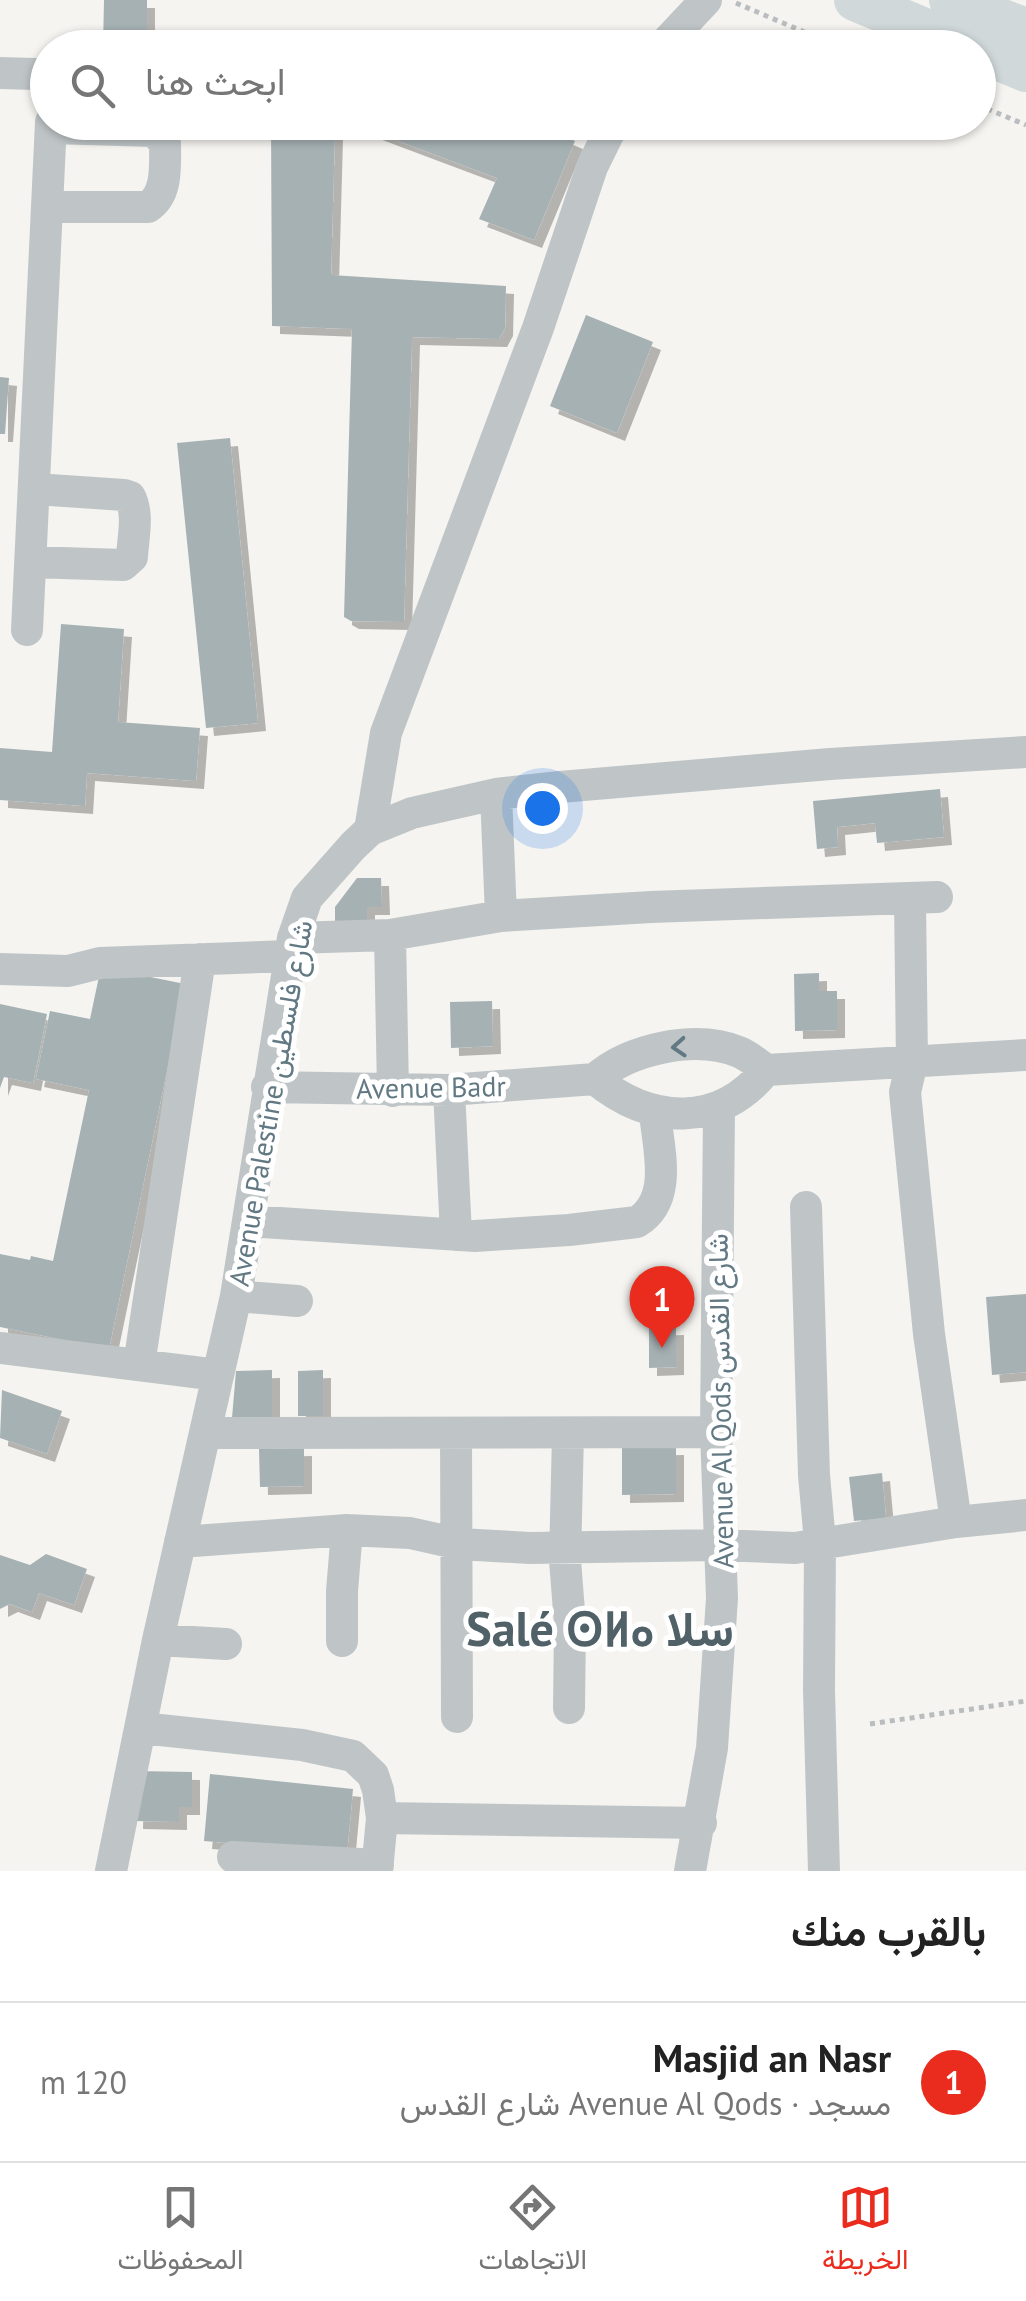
<!DOCTYPE html>
<html lang="ar">
<head>
<meta charset="utf-8">
<style>
  body { margin:0; font-family:"PT Sans",Vazirmatn,"Noto Sans Tifinagh",sans-serif; background:#f6f6f6; color:#222; direction:rtl }
  .you { position:absolute; left:542px; top:808px; width:35px; height:35px; margin:-25px; border:8px solid #fff; border-radius:50%; background:#1a73e8; box-shadow:0 0 0 15px #1a73e833 }
  .badge { display:grid; place-items:center; width:65px; height:65px; border-radius:50%; background:#e92c1d; color:#fff; font-size:32px; font-weight:700 }
  .pin { position:absolute; translate:-50% -82px; filter:drop-shadow(0 2px 5px #0008) }
  .pin::after { content:''; position:absolute; top:52px; width:35px; height:30px; background:inherit; clip-path:polygon(0 0,100% 0,50% 100%) }
  .list { margin:0; padding:0; list-style:none }
  h2 { display:flex; justify-content:space-between; align-items:center; height:130px; margin:0; padding:0 40px; font-size:42px }
  h2 small { font-size:32px; font-weight:400; color:#767676 }
  .list li { display:grid; grid-template-columns:65px 1fr auto; gap:30px; align-items:center; box-sizing:border-box; height:160px; padding:0 40px; border-top:2px solid #e0e0e0 }
  .list b { display:block; font-size:38px; white-space:nowrap }
  .list p { margin:0; font-size:32px; white-space:nowrap; color:#767676 }
  .list em { font-size:32px; font-style:normal; color:#767676 }
  .icon { flex:none; width:55px; height:55px; fill:none; stroke:currentColor; stroke-width:2; stroke-linecap:round; stroke-linejoin:round }
  .map { position:relative; flex:none; width:1026px; height:1871px; overflow:hidden; direction:ltr }
  .search { position:absolute; background:#fff; box-shadow:0 2px 8px #0004; left:30px; right:30px; top:30px; height:110px; display:flex; align-items:center; gap:25px; box-sizing:border-box; padding:0 35px; border-radius:55px; color:#767676; font-size:38px }
  .sheet { height:290px; background:#fff }
  nav { display:flex; justify-content:space-around; align-items:center; box-sizing:border-box; height:140px; border-top:2px solid #e0e0e0; background:#fff; font-size:28px; color:#767676 }
  nav a { display:grid; justify-items:center; gap:5px }
  nav .on { color:#e92c1d }
  .map>svg:first-child { display:block }
  .building { fill:#a6b1b4; filter:url(#shadow) }
  .lines { fill:none; stroke-linecap:round; stroke-linejoin:round }
  .path { stroke:#b9bdbf; stroke-width:5; stroke-dasharray:5 5; stroke-linecap:butt }
  .minor { stroke:#bfc5c7; stroke-width:32 }
  .major { stroke:#d0d8da; stroke-width:42 }
  .oneway { stroke:#627983 }
  .labels { text-anchor:middle; dominant-baseline:central; stroke-width:10; stroke-linejoin:round; paint-order:stroke }
  .street-label { font-size:28px; fill:#627983; stroke:#fff }
  .town-label { font-size:48px; font-weight:bold; fill:#516168; stroke:#fff }
</style>
</head>
<body>
<div class="map">
<svg width="1026" height="1871" viewBox="0 0 1026 1871">
  <defs>
    <filter id="shadow"><feDropShadow dx="8" dy="8" stdDeviation="0" flood-color="#0004"/></filter>
  </defs>
  <rect width="100%" height="100%" fill="#f5f4f0"/>
  <path class="building" d="M104 0H147V48H103Z
    M271 122H529L575 141 534 240 479 219 497 178 369 130 335 131 331 275 506 286 505 328 499 339 412 337 404 622 351 621 344 617 352 329 272 326Z
    M586 315 653 342 617 433 550 406Z
    M0 377 9 378 5 434H0Z
    M230 438 258 723 206 728 177 443Z
    M61 624 124 629 118 722 200 728 196 781 87 773 85 806 0 800V748L52 752Z
    M940 789 944 837 877 843 875 823 857 825 837 827 838 847 817 849 813 801Z
    M357 878H381L382 907H367V927L335 928V907Z
    M101 967 185 984 109 1349 0 1327V1254L30 1260 31 1256 53 1261 89 1090 36 1079 50 1011 90 1019Z
    M819 973V991H837V1030L795 1031 794 974Z
    M492 1001 493 1046 451 1048 450 1002Z
    M0 1004 47 1014 33 1083 4 1077 0 1088Z
    M1026 1294V1372L992 1375 986 1297Z
    M676 1327V1367L649 1368V1328Z
    M272 1370V1418H232L236 1371Z
    M323 1370V1416H298V1371Z
    M2 1390 62 1411 47 1454 0 1438Z
    M676 1447V1494L622 1495V1448Z
    M304 1448V1486L260 1487 259 1449Z
    M882 1473 886 1518 854 1521 849 1477Z
    M46 1554 87 1569 74 1605 39 1593 32 1612 10 1604 0 1609V1555L30 1565Z
    M136 1771 192 1772V1807H179V1822L135 1821Z
    M210 1774 353 1789 347 1853 204 1841Z"/>
  <g class="lines">
    <path class="path" d="M736 3 842 48
      M978 105 1026 125
      M870 1724 1026 1701"/>
    <path class="minor" d="M661 48 706 0
      M0 73 35 74 48 81
      M48 207H148C168 194 165 165 165 143L154 131 51 128
      M31 562 123 565 132 557C133 537 139 515 130 497L124 495 35 489
      M27 630 51 122
      M496 794 501 916
      M370 830 386 733 538 328 592 167 614 122
      M910 900 912 1062 905 1092 929 1334 956 1522
      M390 935 393 1091
      M293 938 390 935 501 916 651 907 937 897
      M0 969 68 971 100 963 289 956
      M595 1079C650 1124 719 1129 766 1070
      M267 1087 449 1090 595 1079C629 1049 695 1034 739 1052 749 1056 758 1064 766 1070L1026 1055
      M449 1090 456 1235
      M806 1207 814 1475 820 1542 819 1691 824 1871
      M248 1221 475 1236 569 1230 637 1222C674 1199 658 1148 655 1113
      M236 1296 297 1301
      M0 1348 218 1375
      M139 1365 200 959
      M206 1433 716 1432
      M456 1433 457 1717
      M568 1434 565 1560 570 1624 569 1708
      M180 1542 347 1530 410 1533 459 1544 530 1548 720 1545 795 1548 956 1522 1026 1515
      M158 1640 226 1644
      M342 1641V1591L347 1530
      M141 1728 302 1745 353 1756 373 1775 378 1790 382 1818 377 1871
      M382 1818 701 1823
      M233 1857 378 1865
      M111 1871 158 1640 236 1296 293 938 307 898 353 846 370 830 412 813 496 794 560 787 830 764 1026 752
      M690 1871 712 1748 722 1598 716 1432 719 1108"/>
    <path class="major" d="M855 0 970 48
      M950 0 1026 29
      M978 51 1026 71"/>
  </g>
  <defs><path id="oneway-chevron" d="M-2-3.5L2.5 0L-2 3.5" fill="none" stroke-width="1.6" stroke-linecap="round" stroke-linejoin="round" transform="scale(2.5)"/></defs>
  <use class="oneway" href="#oneway-chevron" transform="translate(679 1047) rotate(176)"/>
  <g class="labels">
    <g class="street-label">
      <text transform="translate(431 1087) rotate(-1)">Avenue Badr</text>
      <text transform="translate(270 1103) rotate(-80)">Avenue Palestine شارع فلسطين</text>
      <text transform="translate(720 1401) rotate(-91)">Avenue Al Qods شارع القدس</text>
    </g>
    <g class="town-label">
      <text x="600" y="1628">Salé ⵙⵍⴰ سلا</text>
    </g>
  </g>
</svg>
<div class="you"></div>
<div class="pin badge" style="left:662px;top:1348px">1</div>
<div class="search"><svg class="icon" aria-label="search" viewBox="0 0 24 24"><circle cx="10" cy="10" r="6"/><path d="M15 15l6 6"/></svg>ابحث هنا</div>
</div>
<section class="sheet">
<h2>بالقرب منك<small></small></h2>
<ul class="list">
<li><span class="badge">1</span><div><b>Masjid an Nasr</b><p>مسجد · Avenue Al Qods شارع القدس</p></div><em>120 m</em></li>
</ul>
</section>
<nav>
<a class="on"><svg class="icon" aria-label="map" viewBox="0 0 24 24"><path d="M3 6l6-2 6 2 6-2v14l-6 2-6-2-6 2zM9 4v14M15 6v14"/></svg>الخريطة</a>
<a><svg class="icon" aria-label="directions" viewBox="0 0 24 24"><path d="M12 3l9 9-9 9-9-9zM9 14v-3h6M13 9l2 2-2 2"/></svg>الاتجاهات</a>
<a><svg class="icon" aria-label="saved" viewBox="0 0 24 24"><path d="M7 4h10v16l-5-4-5 4z"/></svg>المحفوظات</a>
</nav>
</body>
</html>
